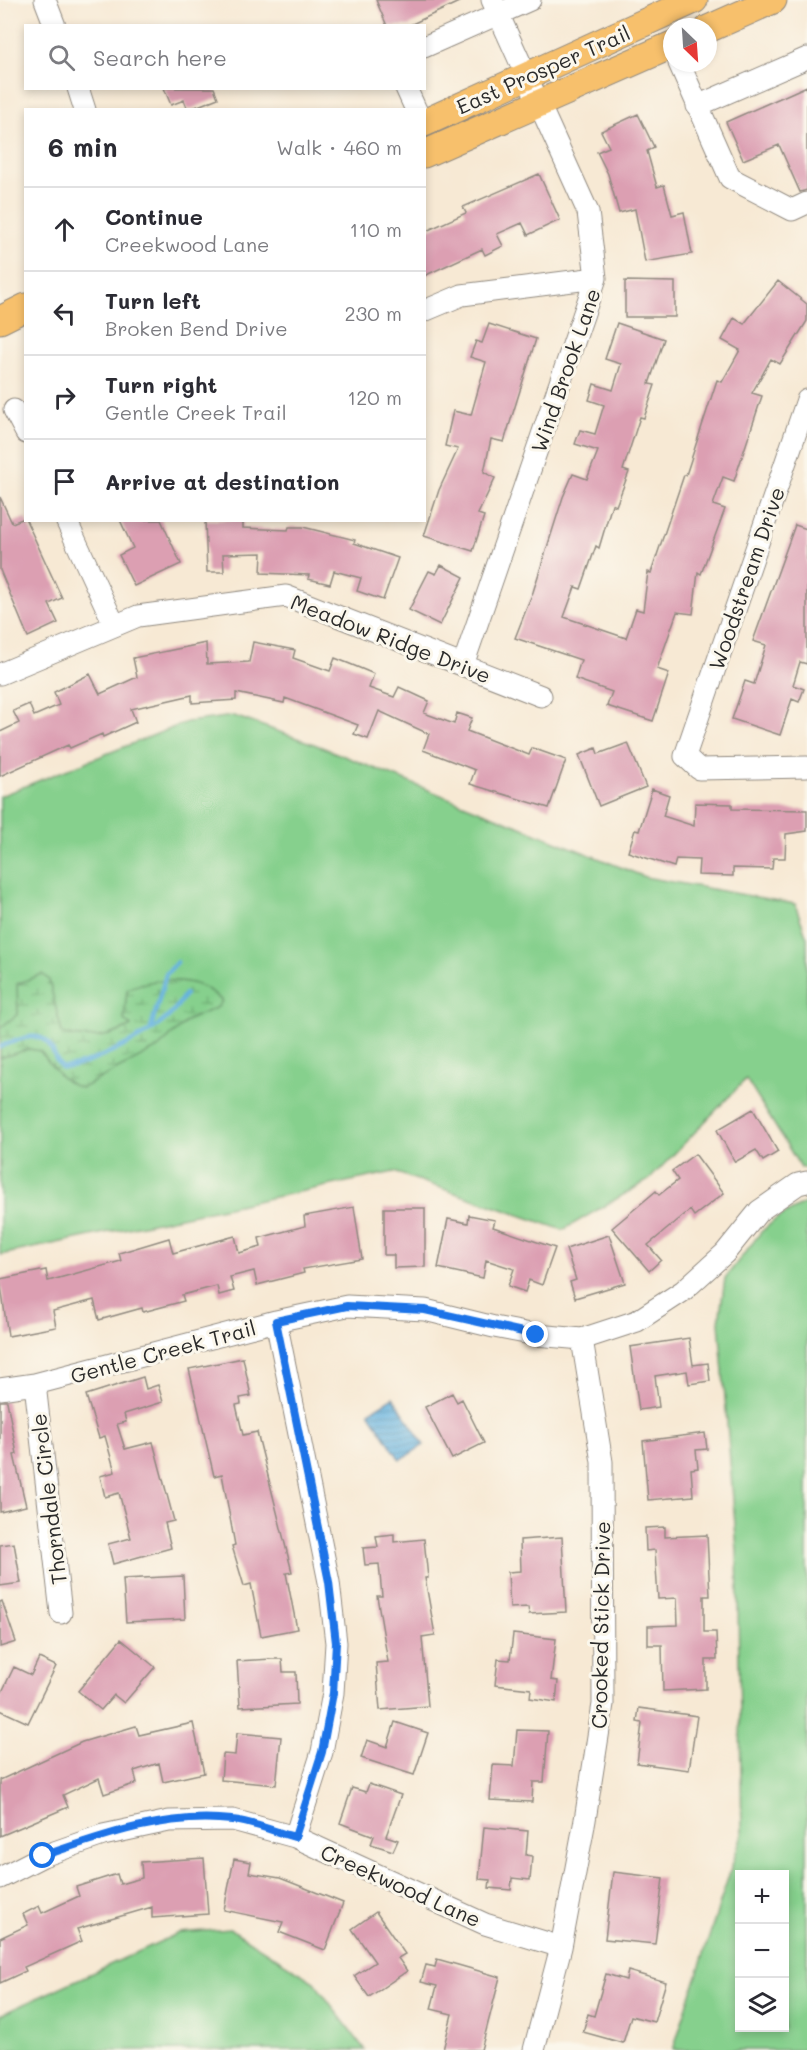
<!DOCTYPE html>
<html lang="en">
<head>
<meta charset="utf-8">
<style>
  body { margin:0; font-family:Mali,sans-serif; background:#f7f7f7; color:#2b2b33 }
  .controls { position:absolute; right:18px; bottom:18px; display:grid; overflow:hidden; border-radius:0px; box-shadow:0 3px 9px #0003 }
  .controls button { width:54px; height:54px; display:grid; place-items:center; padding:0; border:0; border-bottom:2px solid #e1e1e2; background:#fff; color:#2b2b33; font:30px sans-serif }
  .compass { position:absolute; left:663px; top:18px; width:54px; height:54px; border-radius:50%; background:#fff; box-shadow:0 3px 9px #0003; rotate:155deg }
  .stop { position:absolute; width:18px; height:18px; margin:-14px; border:4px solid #1a73e8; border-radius:50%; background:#fff }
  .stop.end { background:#1a73e8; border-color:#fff; box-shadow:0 2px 6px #0008 }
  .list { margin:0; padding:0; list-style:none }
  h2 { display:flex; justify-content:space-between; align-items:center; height:78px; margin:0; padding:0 24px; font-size:26px }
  h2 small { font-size:20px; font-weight:400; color:#7c7c81 }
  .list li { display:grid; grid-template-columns:39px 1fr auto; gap:18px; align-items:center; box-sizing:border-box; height:84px; padding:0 24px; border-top:2px solid #e1e1e2 }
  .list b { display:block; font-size:22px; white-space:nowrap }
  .list p { margin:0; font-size:20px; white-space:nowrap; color:#7c7c81 }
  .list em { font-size:20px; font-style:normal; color:#7c7c81 }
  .icon { flex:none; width:33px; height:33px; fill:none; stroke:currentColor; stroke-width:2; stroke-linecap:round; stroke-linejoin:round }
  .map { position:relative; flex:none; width:807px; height:2050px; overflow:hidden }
  .search { position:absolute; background:#fff; box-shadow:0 3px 9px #0003; left:24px; top:24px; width:402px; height:66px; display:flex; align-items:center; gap:15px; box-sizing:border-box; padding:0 21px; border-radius:0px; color:#7c7c81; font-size:22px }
  .panel { position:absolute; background:#fff; box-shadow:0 3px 9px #0003; left:24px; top:108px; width:402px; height:414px; border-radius:0px }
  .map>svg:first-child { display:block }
  .grass { fill:#86d08d; stroke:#587e5c; stroke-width:1.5; fill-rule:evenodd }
  .wetland { fill:url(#wetland-marsh); stroke:#587e5c; stroke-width:1.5 }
  .water { fill:url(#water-rules); stroke:#486e85; stroke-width:1.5 }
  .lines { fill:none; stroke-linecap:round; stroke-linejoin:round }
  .stream { stroke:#65b2df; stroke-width:4.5 }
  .building { fill:#dc9fb2 }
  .minor-casing { stroke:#918a80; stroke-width:23 }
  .major-casing { stroke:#918a80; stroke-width:29 }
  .minor { stroke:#fff; stroke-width:21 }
  .major { stroke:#f7c06c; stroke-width:27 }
  .route { stroke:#1a73e8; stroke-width:8 }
  .labels { text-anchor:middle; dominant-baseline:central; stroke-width:6; stroke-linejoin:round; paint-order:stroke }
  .street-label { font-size:21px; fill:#2b2b2b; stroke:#fbf7ec }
</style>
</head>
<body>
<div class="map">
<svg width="807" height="2050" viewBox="0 0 807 2050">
  <defs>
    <pattern id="wetland-marsh" width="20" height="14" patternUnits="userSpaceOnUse" patternTransform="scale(1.5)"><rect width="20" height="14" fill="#86d08d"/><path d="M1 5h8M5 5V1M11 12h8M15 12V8" fill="none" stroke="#6ea973"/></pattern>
    <pattern id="water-rules" width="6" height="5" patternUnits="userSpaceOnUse" patternTransform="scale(1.5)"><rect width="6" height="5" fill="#65b2df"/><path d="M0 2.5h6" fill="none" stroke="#5391b5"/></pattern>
  </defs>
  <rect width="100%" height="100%" fill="#fbf7ec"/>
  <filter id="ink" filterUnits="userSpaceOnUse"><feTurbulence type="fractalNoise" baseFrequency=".0167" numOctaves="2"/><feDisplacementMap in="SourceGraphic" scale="12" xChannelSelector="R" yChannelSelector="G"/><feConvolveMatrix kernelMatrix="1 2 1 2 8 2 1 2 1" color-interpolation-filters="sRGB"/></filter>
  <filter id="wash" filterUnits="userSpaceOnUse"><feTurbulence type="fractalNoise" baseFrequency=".008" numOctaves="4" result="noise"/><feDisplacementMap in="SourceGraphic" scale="24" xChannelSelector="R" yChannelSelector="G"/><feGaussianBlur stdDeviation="1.35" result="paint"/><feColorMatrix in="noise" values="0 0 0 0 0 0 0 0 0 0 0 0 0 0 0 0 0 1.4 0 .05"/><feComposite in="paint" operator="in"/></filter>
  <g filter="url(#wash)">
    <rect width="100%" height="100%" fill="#f7e9d4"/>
    <path class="grass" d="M234 716 314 744 645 877 795 904 807 938V1167L801 1168 746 1079 649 1180 563 1230 394 1172 0 1255V796L187 722Z
      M807 1202V2050H673L742 1834 737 1550 719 1322 725 1278 761 1232 777 1218ZM740 1874H784V2028H740Z
      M231 1929 314 1982 365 2050H0V2015L179 1933Z"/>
    <path class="wetland" d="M42 974 49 980 62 1033C85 1041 110 1038 131 1026L124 1020 127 990C145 978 183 978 203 987 210 990 216 996 222 1001L218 1007 188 1020 158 1048 82 1088C61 1084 53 1066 40 1051L29 1049 0 1058V1028L18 1014 17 984Z"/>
    <path class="water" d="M393 1397 424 1445 400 1460 369 1412Z"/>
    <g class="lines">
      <path class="stream" d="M151 1028 166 974 177 962
        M0 1047C15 1041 41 1027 51 1048 55 1056 56 1061 62 1068 90 1066 153 1034 172 1013 177 1007 181 1000 185 994"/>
    </g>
    <g id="blocks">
      <path class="building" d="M376 0H463L408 26H387Z
        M807 86V190L800 192 779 145 743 160 726 122Z
        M164 88H214L218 98 188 110 184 100 171 105Z
        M638 114 654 147 647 151 657 187 664 185 672 215 684 212 692 254 645 262 635 209 619 213 608 174 597 152 609 147 601 131Z
        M539 174 560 220 528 235 522 223 497 234 503 246 485 255 482 249 424 276V232L466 213 463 207Z
        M625 281 675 282V317H625Z
        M778 281 807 304V321L780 364 771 359 752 393 762 396 734 481 723 477 713 505 725 509 701 574 698 572 693 614 677 612 657 669 669 673 653 721 607 706 612 692 575 679 581 660 515 638 533 592 563 497 573 474 587 479 598 451 575 444 580 430 595 434 604 405 589 400 594 384 613 390 621 364 605 359 617 323 664 339 649 384 655 385 644 418 640 417 623 470 629 472 616 506 612 504 599 548 596 546 581 589 575 587 564 617 626 638 636 609 643 611 648 572 651 573 684 475H686L717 380 722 382 740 350 722 340 734 318 744 324Z
        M489 324 536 339 504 442 491 439 484 472 495 478 478 514 484 516 473 551 424 536 439 490 458 449 445 446 453 411 471 415 486 362 470 357 476 341 482 343Z
        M0 497 12 523 25 518 62 598 49 604 58 623 28 637 0 570Z
        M120 520H161L181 564 134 586 119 555 133 548Z
        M205 520H243V528L288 530 289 527H303L355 540 354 543 398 558 383 600 357 591 361 578 334 571 330 584 308 579 309 575 261 573 262 553 223 554 224 572H207Z
        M795 525 807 529V664L800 662 793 685 804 689 799 702 792 699 780 735 732 719 745 681 754 684 766 645 753 641Z
        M441 565 464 577 440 625 409 610 429 571 436 574Z
        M253 642 295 650 293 658 330 671 335 658 350 664 374 674 369 688 394 697 399 687 429 701 424 713 454 724 457 713 472 718 467 731 529 755 532 748 566 760 549 808 470 784 475 770 423 750 429 734 379 711 368 739 354 734 358 725 285 698 284 703 236 693V700L192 703V695L131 709 136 722 103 737 102 734 70 748 68 745 0 776V732L19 723 13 711 29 704 34 716 59 705 54 692 90 674 100 694 137 677 133 658 206 643 207 664 249 662Z
        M628 743 646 787 599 806 579 755 596 748 598 754Z
        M652 789 669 795 663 816 694 826 695 803 732 804V809L807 810V831L786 834 785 858H773L772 869 733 868V876L698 875 699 860 676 859 674 867 628 852 635 830 639 831Z
        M753 1109 778 1152 763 1161 756 1150 735 1162 717 1130Z
        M695 1154 724 1193 694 1216 690 1210 648 1245 661 1260 649 1271 612 1228 656 1191 659 1195 678 1180 672 1171Z
        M354 1207 362 1259 303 1269 304 1273 257 1285 254 1271 230 1277 234 1291 219 1295 217 1286 182 1295 184 1301 143 1312 142 1308 99 1320 94 1300 53 1311 56 1327 8 1336 0 1279 46 1270 48 1281 121 1261 119 1253 169 1238 173 1253 235 1236 239 1253 261 1247 259 1238 305 1226 304 1216Z
        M384 1208H425V1267L394 1268V1255H384Z
        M469 1215 495 1220 493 1227 555 1248 542 1285 529 1280 525 1292 508 1286 514 1269 486 1260 483 1278 438 1268 448 1219 468 1223Z
        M609 1235 625 1283 575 1298 570 1282 576 1280 566 1249Z
        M689 1338 693 1365 708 1363 710 1381 689 1384 687 1371 655 1376 659 1407 639 1410 630 1347Z
        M243 1358 251 1396 240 1398 241 1404 236 1405 243 1435 257 1432 292 1572 286 1573 297 1629 261 1636 251 1584 244 1586 232 1546 235 1545 222 1474 214 1476 189 1369Z
        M143 1377 146 1389 158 1385 163 1402 124 1414 126 1422 117 1424 125 1449 153 1442 174 1521 165 1523 171 1548 113 1564 108 1544 131 1538 119 1493 105 1497 100 1476 115 1472 105 1436 99 1438 86 1395Z
        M452 1393 457 1402 462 1399 484 1443 452 1459 425 1407Z
        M0 1401H7L17 1454 14 1455 26 1506 0 1512Z
        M705 1433 707 1449 696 1450 698 1468 691 1469 693 1496 648 1500 643 1441Z
        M665 1527V1537L707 1535 710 1596H704V1632H716L717 1660H706V1689L663 1691 662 1645H648V1626L678 1625 677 1598 658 1599 655 1550 646 1551 645 1528Z
        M394 1534V1542L424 1539 428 1578H425L435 1635 422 1637 428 1706 380 1710 376 1663 388 1662 377 1596H382L379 1564 365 1565 363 1548 378 1547 376 1536Z
        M562 1537 566 1612 529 1614 528 1607 510 1608 508 1572 521 1571 520 1540Z
        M14 1543 21 1583 0 1586V1545Z
        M183 1576 185 1619 126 1622 123 1579Z
        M2 1601 16 1642 0 1647V1602Z
        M513 1634 556 1639 551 1680 558 1681 556 1702 530 1698 531 1689 495 1685 498 1659 510 1660Z
        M121 1639 155 1667 124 1703 114 1695 101 1710 78 1691Z
        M39 1658 56 1666 28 1723 0 1710V1696L14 1667 31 1675Z
        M272 1659H282L283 1672H296L297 1704 240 1707 237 1661Z
        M639 1708 697 1716 689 1770 637 1763 642 1723 637 1722Z
        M395 1722 428 1733 414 1775 361 1758 367 1740 387 1747Z
        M193 1723 204 1773 163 1782 159 1763 134 1771 137 1783 104 1794 99 1778 63 1795 68 1807 0 1836V1780L82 1742 136 1726 139 1735Z
        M517 1730 548 1731 544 1782H533L532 1802 490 1800 493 1765 514 1766Z
        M237 1733 281 1737 276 1785 221 1780 223 1754 235 1755Z
        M369 1784 401 1795 386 1836 398 1840 393 1851 371 1844 374 1836 340 1823 352 1788 366 1792Z
        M484 1827 528 1831 526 1855 532 1856 530 1880 512 1878 511 1890 489 1888 490 1880 479 1879Z
        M204 1858 208 1914 152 1918V1907L77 1929 82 1941 24 1967 26 1971 0 1983V1938L28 1925 23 1914 39 1906 42 1913 79 1896 76 1887 117 1874 120 1884 142 1878 141 1862Z
        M234 1859 251 1862 249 1873 280 1878 343 1903 325 1950 279 1932 283 1922 224 1910Z
        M613 1872 663 1878 655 1944 605 1939Z
        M376 1912 405 1954 398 1958 407 1971 369 1997 354 1976 375 1962 352 1929Z
        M437 1959 500 1977 481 2050H443L452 2014 431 2009 437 1986 421 1982 426 1965 435 1967Z
        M628 1971 666 1982 654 2022 631 2016 623 2043 583 2032 588 2014 594 2016 606 1974 626 1980Z"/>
    </g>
  </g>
  <g filter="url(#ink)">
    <use href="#blocks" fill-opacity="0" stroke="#918a80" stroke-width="1.5"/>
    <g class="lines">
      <defs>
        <path id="minor" d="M45 0 55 26
          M424 47 530 0
          M679 63 730 178 792 210 807 203
          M78 88 85 110
          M406 88 416 110
          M697 106 807 58
          M424 311 462 295 596 278
          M807 400 685 756 699 769 807 767
          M14 410 26 433
          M66 520 114 624
          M463 665 596 278 588 212 492 0
          M0 674 138 616 286 596 541 696
          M276 1321 329 1582 336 1643 333 1693 322 1752 295 1837
          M35 1384 61 1613
          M0 1389 35 1384 276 1321 347 1306 425 1310 494 1327 536 1335 582 1339 637 1321 683 1291 725 1253 759 1211 798 1184 807 1182
          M0 1878 43 1856 103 1835 169 1821 233 1820 295 1837 485 1924 561 1947
          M534 2050 561 1947 585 1820 603 1704 602 1462 582 1339"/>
        <path id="major" d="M708 29 773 0
          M424 123 694 0
          M424 154 672 45
          M0 320 26 307"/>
      </defs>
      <use href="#minor" class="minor-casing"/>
      <use href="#major" class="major-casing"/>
      <use href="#minor" class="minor"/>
      <use href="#major" class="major"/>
    </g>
  </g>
  <g class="lines" filter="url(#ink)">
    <path class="route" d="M43 1856C103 1835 168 1812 232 1820 253 1822 275 1832 295 1837L322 1752 333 1693 336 1643 329 1582 276 1321 347 1306 425 1310 536 1335"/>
  </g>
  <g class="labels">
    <g class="street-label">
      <text transform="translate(543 69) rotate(-24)">East Prosper Trail</text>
      <text transform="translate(565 370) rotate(-71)">Wind Brook Lane</text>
      <text transform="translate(746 578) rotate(-71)">Woodstream Drive</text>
      <text transform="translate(391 638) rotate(21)">Meadow Ridge Drive</text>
      <text transform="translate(163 1351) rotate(-15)">Gentle Creek Trail</text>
      <text transform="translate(48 1499) rotate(-97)">Thorndale Circle</text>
      <text transform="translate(600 1625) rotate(-89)">Crooked Stick Drive</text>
      <text transform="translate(401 1885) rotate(24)">Creekwood Lane</text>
    </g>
  </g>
</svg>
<div class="controls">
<button>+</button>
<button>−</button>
<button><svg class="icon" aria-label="layers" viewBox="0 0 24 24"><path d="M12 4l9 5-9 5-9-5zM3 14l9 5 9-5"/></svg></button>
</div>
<svg class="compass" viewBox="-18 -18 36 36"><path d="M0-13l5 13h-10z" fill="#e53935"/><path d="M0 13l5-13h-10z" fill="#7c7c81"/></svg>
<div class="stop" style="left:43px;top:1856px"></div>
<div class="stop end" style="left:536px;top:1335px"></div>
<div class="search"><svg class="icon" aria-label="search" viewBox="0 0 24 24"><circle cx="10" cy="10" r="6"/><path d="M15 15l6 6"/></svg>Search here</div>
<section class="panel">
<h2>6 min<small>Walk · 460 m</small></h2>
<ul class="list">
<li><svg class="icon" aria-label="ahead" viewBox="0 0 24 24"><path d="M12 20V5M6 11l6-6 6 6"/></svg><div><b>Continue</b><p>Creekwood Lane</p></div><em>110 m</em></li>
<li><svg class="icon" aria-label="left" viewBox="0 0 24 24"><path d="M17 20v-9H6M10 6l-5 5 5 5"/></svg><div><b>Turn left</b><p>Broken Bend Drive</p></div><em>230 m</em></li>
<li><svg class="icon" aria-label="right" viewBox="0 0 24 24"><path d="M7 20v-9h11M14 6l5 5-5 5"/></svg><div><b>Turn right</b><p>Gentle Creek Trail</p></div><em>120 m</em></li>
<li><svg class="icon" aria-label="arrive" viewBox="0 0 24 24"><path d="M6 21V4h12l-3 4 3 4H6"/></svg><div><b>Arrive at destination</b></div></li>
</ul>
</section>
</div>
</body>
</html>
